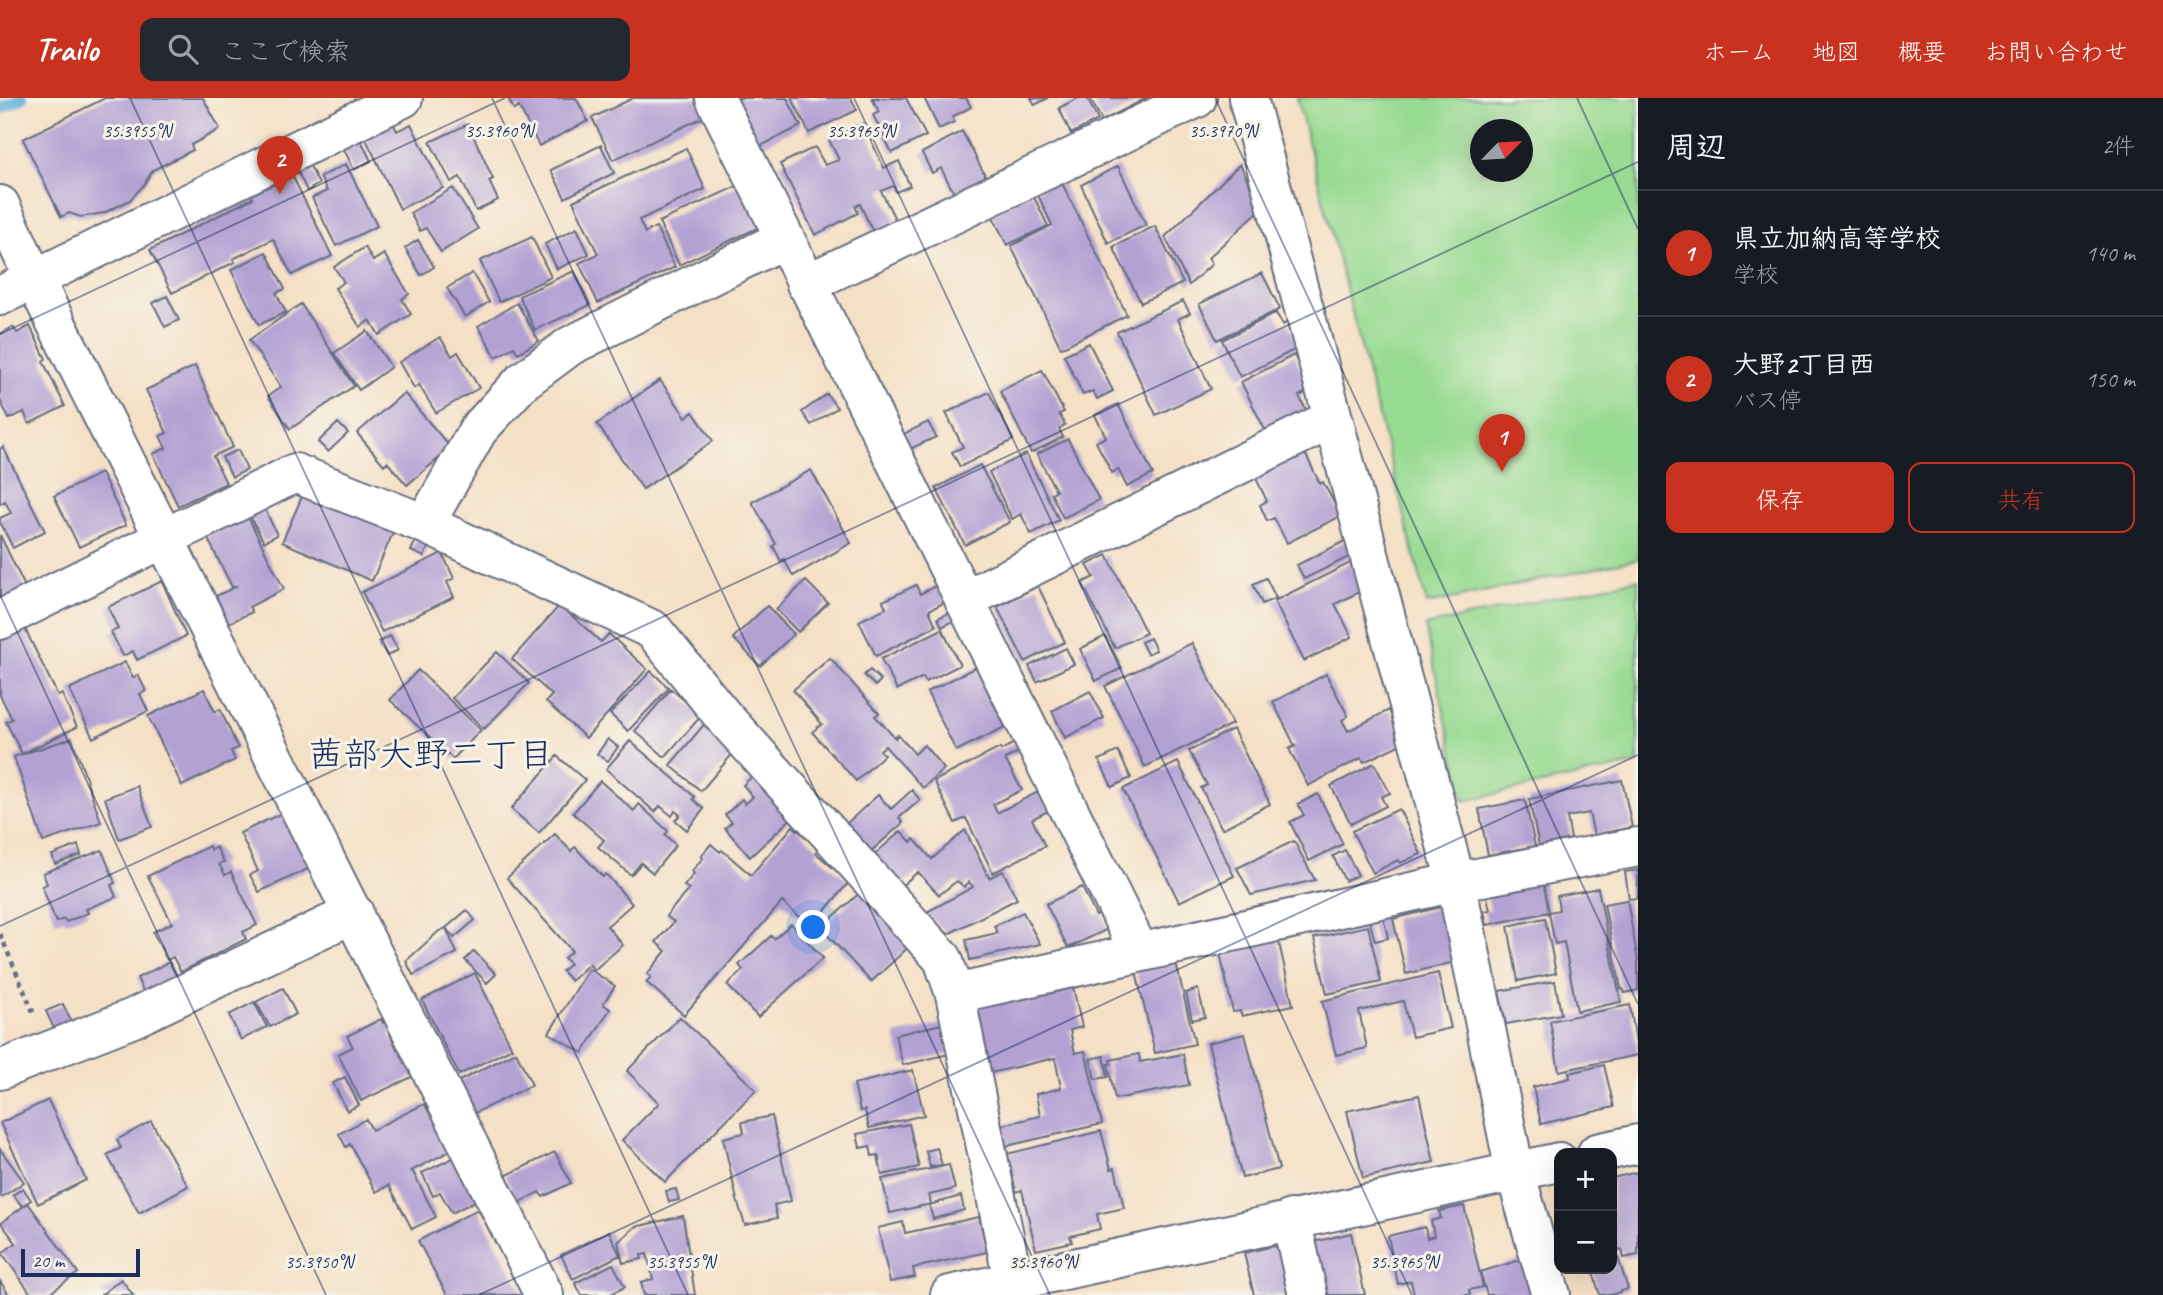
<!DOCTYPE html>
<html lang="ja">
<head>
<meta charset="utf-8">
<style>
  body { margin:0; font-family:Caveat,"Klee One",sans-serif; background:#242831; color:#f1f3f6 }
  .controls { position:absolute; right:21px; bottom:21px; display:grid; overflow:hidden; border-radius:14px; box-shadow:0 7px 28px #0002 }
  .controls button { width:63px; height:63px; display:grid; place-items:center; padding:0; border:0; border-bottom:2px solid #363941; background:#171b24; color:#f1f3f6; font:35px sans-serif }
  .compass { position:absolute; left:1470px; top:21px; width:63px; height:63px; border-radius:50%; background:#171b24; box-shadow:0 7px 28px #0002; rotate:65deg }
  .scale { position:absolute; left:21px; bottom:18px; width:119px; box-sizing:border-box; padding-left:7px; border:4px solid #1b2f5e; border-top:0; font-size:19px; line-height:24px; white-space:nowrap; color:#1b2f5e; -webkit-text-stroke:5px #f7f3e8; paint-order:stroke }
  .you { position:absolute; left:814px; top:830px; width:24px; height:24px; margin:-18px; border:5px solid #fff; border-radius:50%; background:#1a73e8; box-shadow:0 0 0 10px #1a73e833 }
  .badge { display:grid; place-items:center; width:46px; height:46px; border-radius:50%; background:#c8321e; color:#fff; font-size:23px; font-weight:700 }
  .pin { position:absolute; translate:-50% -58px; filter:drop-shadow(0 2px 4px #0008) }
  .pin::after { content:''; position:absolute; top:37px; width:24px; height:21px; background:inherit; clip-path:polygon(0 0,100% 0,50% 100%) }
  .list { margin:0; padding:0; list-style:none }
  h2 { display:flex; justify-content:space-between; align-items:center; height:91px; margin:0; padding:0 28px; font-size:30px }
  h2 small { font-size:23px; font-weight:400; color:#9ea1a6 }
  .list li { display:grid; grid-template-columns:46px 1fr auto; gap:21px; align-items:center; box-sizing:border-box; height:126px; padding:0 28px; border-top:2px solid #363941 }
  .list b { display:block; font-size:26px; white-space:nowrap }
  .list p { margin:0; font-size:23px; white-space:nowrap; color:#9ea1a6 }
  .list em { font-size:23px; font-style:normal; color:#9ea1a6 }
  .actions { display:flex; gap:14px; padding:21px 28px }
  .actions a { flex:1; padding:16px 0; border:2px solid #c8321e; border-radius:14px; text-align:center; font-size:24px; color:#c8321e }
  .actions .main { background:#c8321e; color:#fff }
  .icon { flex:none; width:38px; height:38px; fill:none; stroke:currentColor; stroke-width:2; stroke-linecap:round; stroke-linejoin:round }
  .map { position:relative; flex:none; width:1638px; height:1197px; overflow:hidden }
  header { display:flex; align-items:center; gap:42px; box-sizing:border-box; height:98px; padding:0 35px; background:#c8321e; color:#fff }
  header strong { font-size:33px }
  nav { display:flex; gap:38px; margin-inline-start:auto; font-size:24px }
  .search { width:490px; height:63px; background:#242831; display:flex; align-items:center; gap:18px; box-sizing:border-box; padding:0 24px; border-radius:14px; color:#9ea1a6; font-size:26px }
  main { display:flex }
  aside { flex:1; background:#171b24 }
  .map>svg:first-child { display:block }
  .green { fill:#97da91; stroke:#598478; stroke-width:2; fill-rule:evenodd }
  .lines { fill:none; stroke-linecap:round; stroke-linejoin:round }
  .stream { stroke:#59add5; stroke-width:12 }
  .building { fill:#b4a1d4 }
  .minor-casing { stroke:#676d82; stroke-width:42 }
  .path { stroke:#676d82; stroke-width:4.5; stroke-dasharray:5 5; stroke-linecap:butt }
  .minor { stroke:#fff; stroke-width:38 }
  .ticks { fill:none; stroke:#1b2f5e; stroke-width:2; stroke-opacity:0.45 }
  .labels { text-anchor:middle; dominant-baseline:central; stroke-width:6; stroke-linejoin:round; paint-order:stroke }
  .neighbourhood-label { font-size:35px; fill:#1b2f5e; stroke:#f7f3e8 }
  .ticks-label { font-size:18px; text-anchor:middle; fill:#1b2f5e; stroke:#f7f3e8; stroke-width:6; stroke-linejoin:round; paint-order:stroke }
</style>
</head>
<body>
<header>
<strong>Trailo</strong>
<div class="search"><svg class="icon" aria-label="search" viewBox="0 0 24 24"><circle cx="10" cy="10" r="6"/><path d="M15 15l6 6"/></svg>ここで検索</div>
<nav><a>ホーム</a><a>地図</a><a>概要</a><a>お問い合わせ</a></nav>
</header>
<main>
<div class="map">
<svg width="1638" height="1197" viewBox="0 0 1638 1197">
  <rect width="100%" height="100%" fill="#f7f3e8"/>
  <filter id="ink" filterUnits="userSpaceOnUse"><feTurbulence type="fractalNoise" baseFrequency=".0143" numOctaves="2"/><feDisplacementMap in="SourceGraphic" scale="14" xChannelSelector="R" yChannelSelector="G"/><feConvolveMatrix kernelMatrix="1 2 1 2 8 2 1 2 1" color-interpolation-filters="sRGB"/></filter>
  <filter id="wash" filterUnits="userSpaceOnUse"><feTurbulence type="fractalNoise" baseFrequency=".00686" numOctaves="4" result="noise"/><feDisplacementMap in="SourceGraphic" scale="28" xChannelSelector="R" yChannelSelector="G"/><feGaussianBlur stdDeviation="1.57" result="paint"/><feColorMatrix in="noise" values="0 0 0 0 0 0 0 0 0 0 0 0 0 0 0 0 0 1.4 0 .05"/><feComposite in="paint" operator="in"/></filter>
  <g filter="url(#wash)">
    <rect width="100%" height="100%" fill="#f4e0c5"/>
    <path class="green" d="M1297 0H1638V461L1427 506ZM1480 32H1522V74H1480Z
      M1638 481V665L1464 703 1425 528Z"/>
    <g class="lines">
      <path class="stream" d="M0 11 22 0"/>
    </g>
    <g id="blocks">
      <path class="building" d="M105 0H203L220 31 191 47 193 52 153 72 143 88 130 102 104 115 81 119 69 115 61 119 23 41Z
        M508 0H576L588 23 539 48 519 9 514 12Z
        M633 0H697L706 18 613 62 592 20Z
        M732 0H787L801 28 757 50Z
        M792 0H851L857 12 809 35Z
        M872 0H906L926 38 892 55 873 17 879 14Z
        M924 0H966L971 9 952 19 954 24 939 31Z
        M1031 0H1048L1035 7Z
        M1078 0H1087L1098 22 1071 36 1059 10Z
        M1090 0H1147L1102 23Z
        M392 23 397 33 411 26 443 90 400 111 364 37Z
        M863 25 884 70 899 63 910 88 896 94 893 88 881 93 896 123 873 134 860 106 855 108 858 115 815 137 780 66 815 49 825 67 839 62 829 42Z
        M468 26 493 81 489 83 498 102 476 113 460 79 451 84 430 44Z
        M962 33 986 79 954 95 941 70 932 75 922 55Z
        M358 36 371 63 354 72 341 45Z
        M601 47 614 75 565 100 551 72Z
        M686 50 705 91 639 122 645 135 656 129 675 169 598 205 579 165 598 156 573 103Z
        M307 62 319 86 307 93 295 68Z
        M346 66 377 128 336 148 312 100 327 93 320 79Z
        M1240 66 1261 111 1208 160 1212 166 1189 187 1165 139Z
        M1118 68 1146 127 1108 145 1081 87Z
        M292 77 332 158 292 177 273 141 233 161 235 164 172 195 150 152 253 100 251 97Z
        M1060 81 1127 217 1061 250 1011 148 1052 127 1036 93Z
        M739 87 759 129 679 167 659 124Z
        M453 90 478 131 441 154 426 130 420 133 410 115Z
        M1032 95 1048 128 1007 147 991 115Z
        M1155 128 1183 185 1141 205 1113 149Z
        M577 130 589 156 557 171 545 146Z
        M532 139 551 179 499 204 480 163Z
        M418 142 434 169 421 177 405 150Z
        M365 149 373 163 384 156 409 196 402 201 411 216 379 237 370 222 360 229 335 190 344 184 334 169Z
        M266 154 285 191 276 195 286 214 259 227 231 172Z
        M574 173 590 207 535 232 519 198Z
        M472 175 489 204 465 219 447 190Z
        M1262 175 1280 211 1217 242 1199 206Z
        M167 198 179 222 165 229 153 205Z
        M1183 203 1190 215 1178 221 1211 291 1156 317 1117 234Z
        M517 205 539 243 518 255 514 249 496 259 478 228Z
        M301 206 354 288 290 331 268 298 281 289 249 242Z
        M1276 215 1283 227 1287 224 1300 249 1240 279 1222 242Z
        M30 228 46 261 43 263 65 308 29 326 24 314 9 321 0 302V236L13 229 17 235Z
        M367 233 391 269 359 292 334 255Z
        M440 239 452 258 458 254 479 290 436 315 419 287 414 290 399 264Z
        M1089 245 1113 293 1097 301 1093 293 1083 297 1064 257Z
        M1294 257 1311 292 1299 298 1306 312 1265 332 1241 284Z
        M195 268 233 349 213 358 226 385 178 408 153 356 166 350 160 338 167 335 146 292Z
        M1042 272 1064 314 1059 316 1065 327 1059 331 1063 339 1031 355 1000 293Z
        M660 282 686 319 693 314 713 343 643 391 597 326Z
        M989 294 1013 342 960 369 952 354 963 349 946 315Z
        M404 295 451 350 407 387 387 364 384 367 357 335Z
        M827 296 837 310 811 327 802 314Z
        M1118 306 1153 376 1127 389 1118 371 1112 375 1096 344 1106 339 1095 317Z
        M928 324 936 339 908 352 902 337Z
        M338 325 348 335 328 354 318 344Z
        M1068 341 1099 402 1063 420 1051 395 1056 393 1037 356Z
        M3 349 45 433 13 450 0 424V420L11 415 5 403 0 406V351Z
        M1303 351 1320 386 1323 384 1341 418 1287 445 1274 420 1267 423 1260 407 1267 403 1254 376Z
        M238 352 247 372 232 379 222 359Z
        M1026 356 1059 422 1031 436 1021 416 1012 421 989 374Z
        M980 367 1010 424 965 447 936 390Z
        M811 372 851 445 793 478 784 461 781 463 773 448 776 446 752 404Z
        M101 375 126 427 79 449 54 398Z
        M305 392 395 430 372 483 282 444Z
        M265 411 277 437 264 444 250 418Z
        M247 417 284 491 249 509 252 514 229 525 216 498 237 488 232 489 206 437Z
        M0 437 28 495 0 509Z
        M418 437 431 442 424 459 411 453Z
        M1349 441 1355 456 1304 481 1297 467Z
        M442 455 454 480 447 484 454 499 382 534 362 494Z
        M1107 457 1146 535 1115 550 1082 485 1094 479 1087 467Z
        M1350 465 1363 492 1335 506 1352 539 1304 563 1274 503Z
        M1266 480 1276 500 1262 506 1253 486Z
        M162 483 186 538 137 562 133 553 123 558 111 534 118 531 108 509Z
        M806 483 828 505 798 534 776 511Z
        M916 487 920 496 937 487 946 504 929 512 936 528 876 558 859 523 886 510 883 503Z
        M1038 488 1065 544 1025 564 997 509Z
        M560 507 601 544 609 536 647 571 586 640 546 604 552 597 512 561Z
        M767 508 794 536 760 568 733 540Z
        M951 514 955 522 942 529 938 520Z
        M24 529 58 598 62 596 77 629 22 656 6 624 12 621 0 597V541Z
        M942 531 960 567 926 584 923 579 897 592 881 561Z
        M390 538 398 552 387 558 379 544Z
        M1105 538 1122 570 1096 583 1080 551Z
        M1150 540 1156 552 1147 556 1141 544Z
        M1192 545 1232 626 1145 669 1105 588Z
        M1066 550 1074 566 1037 584 1029 568Z
        M497 554 529 585 484 631 452 600Z
        M830 560 879 615 875 618 895 640 898 637 915 656 924 647 944 671 923 690 885 648 880 652 884 657 856 683 812 634 822 626 793 592Z
        M125 564 133 580 138 577 146 593 140 596 148 613 93 640 69 591Z
        M976 569 1005 629 956 653 927 594Z
        M418 572 481 632 453 661 390 602Z
        M870 572 881 582 875 588 864 577Z
        M651 573 669 590 628 633 610 616Z
        M1326 576 1348 618 1342 622 1348 633 1389 612 1405 644 1364 664 1361 660 1308 688 1289 651 1295 648 1273 604Z
        M204 591 215 614 220 611 238 650 231 653 235 662 182 688 148 618Z
        M671 591 702 617 665 659 635 633Z
        M1090 593 1104 620 1065 640 1052 613Z
        M707 623 734 654 701 693 670 667Z
        M1233 631 1270 706 1222 731 1201 690 1207 687 1189 653Z
        M72 640 101 724 43 744 14 659Z
        M608 641 618 649 608 663 597 656Z
        M630 643 695 699 693 701 704 711 687 732 675 722 680 717 675 713 672 718 660 708 655 714 606 671Z
        M1017 644 1021 653 1005 661 1022 692 993 706 997 715 1040 693 1050 712 1032 721 1045 748 993 775 966 720 955 725 934 683 1000 650 1001 652Z
        M1118 653 1131 680 1112 689 1099 662Z
        M557 658 585 682 539 735 511 711Z
        M1178 664 1234 778 1179 804 1123 691Z
        M1374 665 1390 695 1381 699 1386 708 1351 726 1331 688Z
        M759 672 797 715 750 759 725 730 732 724 725 717 742 701 745 706 753 699 743 687Z
        M1622 682 1632 729 1594 737 1589 715 1567 719 1571 741 1539 748 1529 701Z
        M600 683 634 713 639 706 668 733 665 737 676 747 653 775 641 765 631 777 598 749 604 742 573 715Z
        M137 688 152 729 119 741 105 700Z
        M912 692 920 702 899 720 903 725 870 754 846 726 878 697 891 711Z
        M1318 696 1343 746 1309 763 1290 724 1304 717 1298 706Z
        M1525 702 1535 748 1488 757 1479 711Z
        M1399 711 1421 756 1400 765 1398 762 1373 775 1352 733Z
        M284 714 310 770 259 794 250 777 258 773 240 735Z
        M793 728 819 751 816 755 849 784 811 829 782 804 684 917 646 884 651 879 647 876 666 853 656 844 674 824 666 818 689 791 684 788 694 776 692 773 703 760 701 758 711 746 720 754 722 752 751 777Z
        M965 732 989 780 1003 773 1017 801 948 836 925 815 973 789 969 784 964 789 957 783 939 797 918 774 901 788 874 757 901 733 911 744 914 741 932 761Z
        M555 736 571 753 575 749 603 779 606 776 632 806 607 828 623 847 594 872 589 866 571 883 562 873 570 866 564 860 572 853 507 780Z
        M1294 743 1315 782 1251 797 1237 770Z
        M78 747 81 757 55 766 52 757Z
        M209 748 211 752 216 749 224 764 219 766 225 777 231 774 257 827 243 834 246 841 181 874 173 859 167 862 153 834 172 825 148 778Z
        M102 752 115 785 111 787 116 799 86 811 88 815 66 824 64 821 56 824 42 788 47 786 43 775Z
        M1345 752 1358 777 1345 783 1333 758Z
        M1638 772V800L1629 801 1625 774Z
        M1543 783 1549 814 1487 827 1484 813 1490 812 1486 794Z
        M1082 789 1096 818 1101 815 1108 831 1068 850 1046 806Z
        M865 790 913 845 871 884 821 830Z
        M1598 790 1621 904 1577 913 1564 844 1555 846 1549 814 1559 812 1557 798Z
        M1627 802 1638 863V892L1625 895 1623 891H1621L1604 806Z
        M1441 809 1455 864 1406 876 1393 821Z
        M467 812 475 822 454 840 446 830Z
        M1382 813 1388 840 1375 843 1368 817Z
        M1023 814 1040 846 970 862 966 842 997 835 994 828Z
        M1545 820 1556 875 1518 883 1508 828Z
        M791 826 823 860 758 919 727 887 743 872 739 867 771 838 774 841Z
        M1368 828 1381 884 1327 896 1314 840Z
        M446 830 457 855 413 877 406 863 439 833Z
        M1276 832 1293 907 1242 918 1240 913 1233 914 1218 846Z
        M474 853 496 876 487 885 465 862Z
        M1174 856 1195 946 1155 955 1134 865Z
        M169 864 179 883 146 899 137 880Z
        M589 871 615 888 603 906 610 911 583 955 549 935Z
        M475 875 512 950 459 977 422 902Z
        M1438 875 1451 930 1412 939 1403 903 1359 913 1367 950 1336 957 1322 903Z
        M1071 880 1082 929 1070 932 1075 955 1085 953 1102 1026 1002 1049 998 1028 1040 1018 1036 996 1061 990 1055 960 986 976 971 903Z
        M1555 883 1561 916 1506 926 1499 893Z
        M283 890 296 916 270 929 256 904Z
        M1198 891 1205 919 1192 922 1186 895Z
        M254 904 267 929 241 942 229 917Z
        M63 906 74 930 57 937 46 913Z
        M1630 907 1638 957 1559 973 1550 923Z
        M680 919 756 992 665 1084 622 1042 659 1005 627 973Z
        M393 920 398 932 390 936 398 953 403 951 416 977 361 1003 338 956 353 949 347 938 381 921 383 925Z
        M942 926 949 956 903 967 895 937Z
        M1245 936 1279 1071 1242 1080 1208 945Z
        M516 954 532 987 475 1015 459 983Z
        M1139 956 1140 964 1183 956 1189 987 1115 1001 1108 966H1111L1110 962Z
        M1104 958 1108 979 1095 981 1090 961Z
        M1604 967 1614 1009 1541 1026 1533 989 1570 980 1569 975Z
        M913 972 924 1017 869 1030 865 1012 860 1013 854 986Z
        M345 979 359 1007 347 1013 333 985Z
        M1419 997 1434 1064 1363 1080 1347 1013Z
        M48 1002 86 1082 38 1106 0 1025Z
        M424 1006 430 1016 438 1012 454 1051 411 1073 413 1074 436 1119 412 1131 389 1087 376 1094 350 1046 346 1049 339 1036 366 1021 372 1032Z
        M772 1018 791 1103 774 1107 777 1120 745 1127 737 1102 723 1040 744 1035 742 1024Z
        M151 1023 188 1088 139 1115 107 1057 121 1050 117 1042Z
        M909 1026 919 1069 882 1077 878 1057 872 1058 870 1048 860 1050 857 1036Z
        M1101 1033 1111 1071 1115 1070 1124 1110 1097 1116 1100 1131 1070 1138 1072 1144 1036 1152 1022 1092 1016 1094 1007 1056Z
        M937 1050 942 1067 930 1069 926 1053Z
        M0 1051 24 1084 2 1099 0 1096Z
        M555 1054 571 1085 543 1099 539 1094 519 1105 505 1078Z
        M457 1058 481 1100 452 1115 440 1094 433 1098 422 1075Z
        M949 1067 955 1091 929 1097 931 1106 890 1115 882 1081Z
        M1638 1074V1157L1624 1160 1622 1152 1612 1154V1080Z
        M23 1090 31 1102 22 1108 13 1097Z
        M676 1091 679 1102 669 1104 666 1093Z
        M961 1098 964 1112 933 1121 929 1107Z
        M28 1105 78 1175 47 1197H32L2 1155 16 1145 1 1125Z
        M1464 1108 1483 1189 1469 1192 1470 1197H1414L1411 1183 1398 1186 1388 1138 1425 1129 1427 1140 1434 1138 1431 1123 1441 1120 1439 1113Z
        M478 1111 524 1197H447L418 1143Z
        M683 1118 695 1197H644L641 1184 653 1181 647 1156 641 1157 642 1161 623 1165 618 1144 635 1129Z
        M979 1119 987 1154 913 1170 915 1179 890 1184 878 1130 903 1124 905 1135Z
        M609 1133 620 1157 573 1181 561 1157Z
        M1351 1135 1365 1197H1317L1305 1146Z
        M1274 1148 1288 1153 1299 1197H1254L1244 1155Z
        M1617 1156 1628 1191 1611 1197H1600L1592 1171H1612V1157Z
        M1527 1160 1537 1197H1487L1480 1174Z
        M613 1166 625 1189 609 1197H582L575 1185Z
        M121 1181 133 1197H101Z
        M0 1183 9 1197H0Z"/>
    </g>
  </g>
  <g filter="url(#ink)">
    <use href="#blocks" fill-opacity="0" stroke="#676d82" stroke-width="2"/>
    <g class="lines">
      <defs>
        <path id="minor" d="M715 0 1139 853
          M1248 0 1456 784 1515 1074 1551 1197
          M0 107 34 181 544 1197
          M806 186 1197 0
          M0 198 403 0
          M425 426 478 332 523 283 570 248 784 141
          M964 502 1332 321
          M0 522 295 375 425 426 653 532 723 618 943 861 955 896 1016 1197
          M955 896 1456 784 1638 749
          M0 972 133 920 354 815
          M1597 1055 1638 1046
          M1291 1121 1308 1197
          M950 1197 1559 1064"/>
      </defs>
      <use href="#minor" class="minor-casing"/>
      <path class="path" d="M0 836 34 916"/>
      <use href="#minor" class="minor"/>
    </g>
  </g>
  <path class="ticks" d="M130 0 688 1197M492 0 1050 1197M854 0 1412 1197M1215 0 1638 906M1577 0 1638 131M0 236 505 0M0 497 326 1197M0 828 1638 64M479 1197 1638 657"/>
  <g class="labels">
    <g class="neighbourhood-label">
      <text x="431" y="656">茜部大野二丁目</text>
    </g>
  </g>
  <g class="ticks-label">
    <text x="137" y="39">35.3955°N</text>
    <text x="499" y="39">35.3960°N</text>
    <text x="861" y="39">35.3965°N</text>
    <text x="1223" y="39">35.3970°N</text>
    <text x="319" y="1170">35.3950°N</text>
    <text x="681" y="1170">35.3955°N</text>
    <text x="1043" y="1170">35.3960°N</text>
    <text x="1404" y="1170">35.3965°N</text>
  </g>
</svg>
<div class="controls">
<button>+</button>
<button>−</button>
</div>
<svg class="compass" viewBox="-18 -18 36 36"><path d="M0-13l5 13h-10z" fill="#e53935"/><path d="M0 13l5-13h-10z" fill="#9ea1a6"/></svg>
<div class="scale">20 m</div>
<div class="you"></div>
<div class="pin badge" style="left:1502px;top:374px">1</div>
<div class="pin badge" style="left:280px;top:96px">2</div>
</div>
<aside>
<h2>周辺<small>2件</small></h2>
<ul class="list">
<li><span class="badge">1</span><div><b>県立加納高等学校</b><p>学校</p></div><em>140 m</em></li>
<li><span class="badge">2</span><div><b>大野2丁目西</b><p>バス停</p></div><em>150 m</em></li>
</ul>
<div class="actions"><a class="main">保存</a><a>共有</a></div>
</aside>
</main>
</body>
</html>
